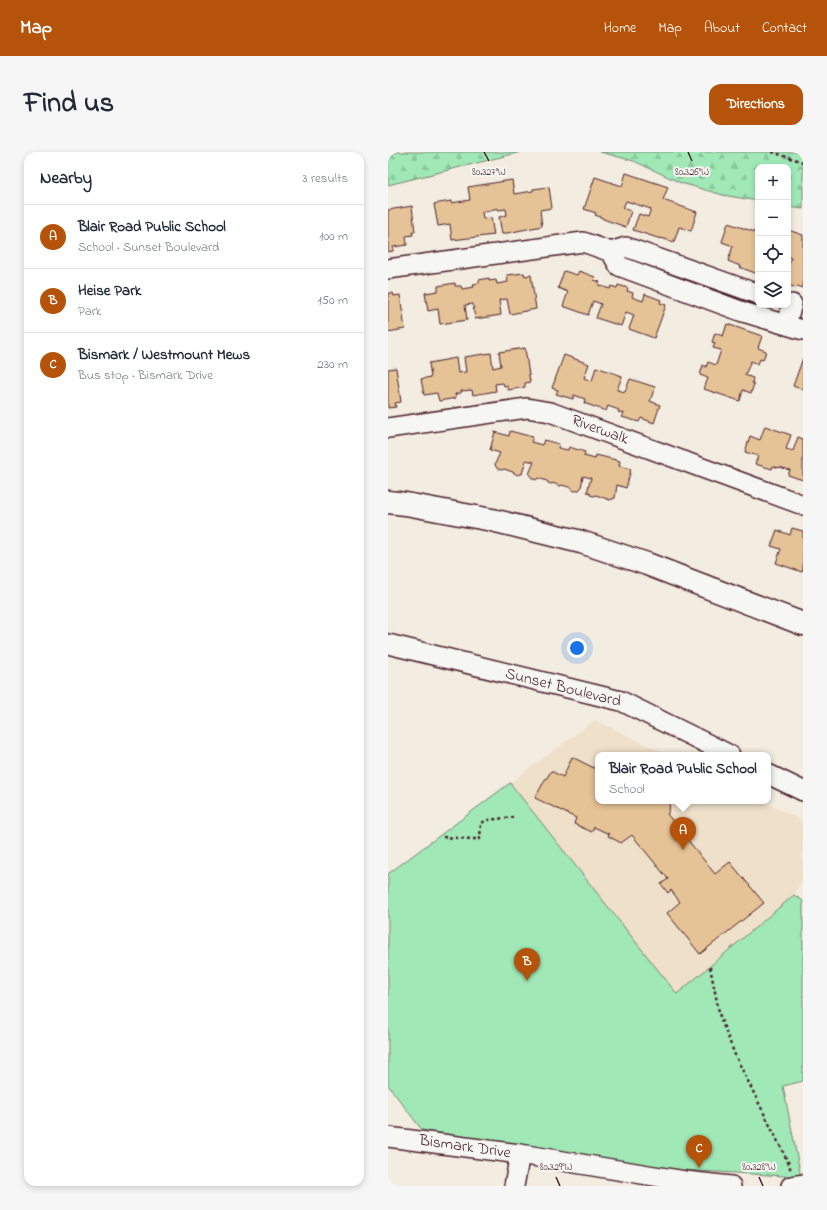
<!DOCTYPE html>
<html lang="en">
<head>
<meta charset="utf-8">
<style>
  body { margin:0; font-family:"Indie Flower",sans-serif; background:#f6f6f7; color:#1f2937 }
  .controls { position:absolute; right:12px; top:12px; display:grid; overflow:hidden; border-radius:8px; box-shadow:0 2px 6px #0003 }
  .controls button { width:36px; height:36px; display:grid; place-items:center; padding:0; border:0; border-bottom:1px solid #e0e1e3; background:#fff; color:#1f2937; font:20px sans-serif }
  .you { position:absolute; left:189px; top:496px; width:14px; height:14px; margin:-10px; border:3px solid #fff; border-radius:50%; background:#1a73e8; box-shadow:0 0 0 6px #1a73e833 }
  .badge { display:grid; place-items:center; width:26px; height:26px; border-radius:50%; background:#b45309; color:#fff; font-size:13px; font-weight:700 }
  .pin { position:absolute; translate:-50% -33px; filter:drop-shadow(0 1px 2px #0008) }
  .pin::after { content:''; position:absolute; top:21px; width:14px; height:12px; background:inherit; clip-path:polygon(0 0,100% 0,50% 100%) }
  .popup { position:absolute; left:207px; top:600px; width:176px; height:52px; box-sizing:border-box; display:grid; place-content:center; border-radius:8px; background:#fff; filter:drop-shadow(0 1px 3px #0005); font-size:13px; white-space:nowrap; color:#747a83 }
  .popup b { font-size:15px; color:#1f2937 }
  .popup::after { content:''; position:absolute; left:50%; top:100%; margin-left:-8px; border:8px solid transparent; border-top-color:#fff }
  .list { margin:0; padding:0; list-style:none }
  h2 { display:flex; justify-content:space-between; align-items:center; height:52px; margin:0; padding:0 16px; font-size:17px }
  h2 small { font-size:13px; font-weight:400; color:#747a83 }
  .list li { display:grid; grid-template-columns:26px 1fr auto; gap:12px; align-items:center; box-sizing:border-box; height:64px; padding:0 16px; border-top:1px solid #e0e1e3 }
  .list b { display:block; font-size:15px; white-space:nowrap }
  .list p { margin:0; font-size:13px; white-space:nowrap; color:#747a83 }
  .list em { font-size:13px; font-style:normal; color:#747a83 }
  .icon { flex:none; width:22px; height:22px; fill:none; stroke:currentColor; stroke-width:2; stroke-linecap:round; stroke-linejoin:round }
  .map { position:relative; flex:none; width:415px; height:1034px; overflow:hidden; border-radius:12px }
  header { display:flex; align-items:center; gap:24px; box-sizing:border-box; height:56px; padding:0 20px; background:#b45309; color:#fff }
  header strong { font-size:19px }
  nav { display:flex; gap:22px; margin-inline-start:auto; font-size:14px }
  .intro { display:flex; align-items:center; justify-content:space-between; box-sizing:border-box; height:96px; padding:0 24px }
  h1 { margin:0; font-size:28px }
  .button { padding:10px 18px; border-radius:12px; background:#b45309; color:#fff; font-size:14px; font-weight:700 }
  main { display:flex; gap:24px; padding:0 24px }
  aside { flex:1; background:#fff; border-radius:12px; box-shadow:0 2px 6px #0003 }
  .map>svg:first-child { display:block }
  .built { fill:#efe0ca }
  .green { fill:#a0e9b7; stroke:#758471 }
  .forest { fill:url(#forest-firs); stroke:#758471 }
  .building { fill:#e5c397; stroke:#4a1f2b }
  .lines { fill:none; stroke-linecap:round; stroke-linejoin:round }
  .minor-casing { stroke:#4a1f2b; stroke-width:22 }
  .major-casing { stroke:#4a1f2b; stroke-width:25 }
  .path { stroke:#4a1f2b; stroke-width:2.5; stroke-dasharray:3 3; stroke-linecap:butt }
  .minor { stroke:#f6f6f2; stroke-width:19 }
  .major { stroke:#f6f6f2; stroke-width:22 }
  .ticks { fill:none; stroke:#4a1f2b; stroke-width:1.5 }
  .labels { text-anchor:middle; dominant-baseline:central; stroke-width:4; stroke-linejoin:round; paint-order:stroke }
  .street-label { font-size:16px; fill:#4a1f2b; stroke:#f6f6f2 }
  .ticks-label { font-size:10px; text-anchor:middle; fill:#4a1f2b; stroke:#f6f6f2; stroke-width:4; stroke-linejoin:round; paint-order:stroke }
</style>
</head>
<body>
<header>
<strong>Map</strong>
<nav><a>Home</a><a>Map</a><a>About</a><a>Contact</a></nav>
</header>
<div class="intro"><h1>Find us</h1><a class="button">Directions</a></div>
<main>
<aside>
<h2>Nearby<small>3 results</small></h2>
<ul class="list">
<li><span class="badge">A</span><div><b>Blair Road Public School</b><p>School · Sunset Boulevard</p></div><em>100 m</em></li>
<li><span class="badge">B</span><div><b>Heise Park</b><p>Park</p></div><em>150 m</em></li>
<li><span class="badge">C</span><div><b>Bismark / Westmount Mews</b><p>Bus stop · Bismark Drive</p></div><em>230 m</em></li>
</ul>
</aside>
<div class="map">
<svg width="415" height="1034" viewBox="0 0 415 1034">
  <defs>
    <pattern id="forest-firs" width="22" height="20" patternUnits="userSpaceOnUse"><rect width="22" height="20" fill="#a0e9b7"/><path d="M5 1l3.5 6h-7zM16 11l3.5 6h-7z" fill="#8bc79e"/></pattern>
  </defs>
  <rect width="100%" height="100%" fill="#f3ece0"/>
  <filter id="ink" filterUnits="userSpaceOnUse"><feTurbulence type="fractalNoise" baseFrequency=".025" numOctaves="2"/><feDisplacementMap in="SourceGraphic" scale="8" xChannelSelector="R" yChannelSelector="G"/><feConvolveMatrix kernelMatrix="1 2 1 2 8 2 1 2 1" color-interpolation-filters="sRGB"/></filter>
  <g filter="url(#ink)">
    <path class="built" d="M207 568 280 603H210V649H374L415 669V727L406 743 289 843 122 631Z"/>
    <path class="green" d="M122 631 289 842 406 743 415 749V929L395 934 413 1025 296 1018 130 994 34 978 0 933V722Z"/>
    <path class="forest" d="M0 0H133L0 33Z
      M212 0H415V57L400 55V15H370V49L335 43 293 31 246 9Z"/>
    <path class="building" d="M238 21 280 35 275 48 309 60 303 79 291 75 286 90 273 86V87L245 78 251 62 260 65 263 57 238 49 235 56 243 59 238 75 215 67V66L207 63 208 61 196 57 207 25 234 34Z
      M124 28 126 42 145 39V37L161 35 164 56 152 58 154 74 114 82 111 65 119 63 118 57 110 58V56L102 58V59L94 60 95 67 103 66 106 83 64 88 62 72 50 74 46 52 63 49V51L82 48 80 35Z
      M24 54 27 80H24L25 83 18 84 19 93 5 95V99L0 100V58Z
      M340 71 370 81V122L351 115 352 114 340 109 345 94 334 90Z
      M400 78 415 83V136L410 134 409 136 400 133V114L403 106 400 105Z
      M176 119 189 123 191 119 207 125 206 128 212 130 210 133 222 137 223 134 229 136 230 133 240 136 239 139 245 141 244 145 255 149 257 142 273 148 272 151 278 153 266 186 241 177 246 163 238 160 233 174 208 166 213 152 205 149 200 163 175 154 180 140 170 136Z
      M136 121 137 124 143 123 148 157 122 162 119 147 111 148 113 163 87 167 85 152 77 153 79 168 52 172 50 157 40 159 37 141 50 139V134L67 131V134H73L74 137 86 135 85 132 91 131V128L101 126V129L108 128 109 132 120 130 119 123Z
      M0 141H5L6 144 12 143 17 177 0 180Z
      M339 172 374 184 370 196 378 199 375 208 372 207 370 212 363 209 357 223 365 226 364 231 366 232 363 241 355 238 352 249 316 237 320 226 312 223 315 213 318 215 320 210 328 213 333 198 325 196 327 191 324 190 327 181 335 184Z
      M137 196 142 230 137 231V235L120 238 119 234H116L115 231 107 232 108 239 85 243 84 238 73 239V241L67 242 68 246 51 249 49 241 36 243 33 227 43 225 41 211 68 206 70 221 78 220 76 205 103 201 105 216 113 214 111 200Z
      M176 203 201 212 196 226 204 229 208 215 234 224 229 238 237 240 242 227 267 235 262 249 272 253 266 271 253 266 251 270 234 265 236 261 230 260 231 258 220 254 218 259 196 251 197 247 186 243 185 247 168 242 170 238 164 236Z
      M415 206V238L405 234Z
      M8 216 13 250 7 251 8 255 0 256V217Z
      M377 274 403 283 398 297 405 299 410 285 415 287V328L400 323 402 318 391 315V316L385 314 384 317 367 312 370 304 357 300 362 284 372 288Z
      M122 279 145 285 143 290 154 293 156 288 171 292 170 296 180 298 181 295 197 300 196 304 207 307 208 303 232 309 231 314 243 317 238 336 229 333 227 346 222 348 208 343 206 344 202 343V341L199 340 203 326 195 324 193 336 191 338 188 339 184 338V336L174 333 172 334 165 331 164 332 160 331 159 329 150 326 148 328 144 326 141 322 146 310 138 308 134 322H132L130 323 126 321 125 320 116 317 114 318 110 317 108 315 107 312 112 301 102 298 107 280 121 284Z
      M404 376 415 379V417L414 420 388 411 393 397 383 394 389 378 402 383Z
      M184 605 210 618V649H282L281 660 279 662 327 722 342 710 376 751 312 802 279 761 292 750 283 738 280 741 273 732 280 727 244 683 233 691 220 684 221 682 206 675 204 680 186 672 188 666 147 646 158 626H159L163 619 175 625Z"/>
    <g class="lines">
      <defs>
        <path id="minor" d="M223 100 231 114 355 160 415 178
          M0 117 195 90 223 100 238 95 370 142
          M398 172 404 152
          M0 276 139 256 162 260 415 353
          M0 492 233 549 342 603
          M380 622 415 639
          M0 985 132 1002 297 1029 343 1034
          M126 1034 132 1002
          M403 1034 415 1032"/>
        <path id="major" d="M0 350 18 352 104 368 193 390 259 412 415 472"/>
      </defs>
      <use href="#minor" class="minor-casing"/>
      <use href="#major" class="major-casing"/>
      <path class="path" d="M384 0 415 10
        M55 685 84 687H92L93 671 100 668 125 665
        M322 815 332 865 347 903 402 1014V1018"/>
      <use href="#minor" class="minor"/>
      <use href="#major" class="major"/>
    </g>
  </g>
  <path class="ticks" d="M96 0 101 9M300 0 304 9M168 1025 172 1034M371 1025 375 1034"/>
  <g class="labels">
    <g class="street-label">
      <text transform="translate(212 278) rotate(20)">Riverwalk</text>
      <text transform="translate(175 536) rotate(14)">Sunset Boulevard</text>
      <text transform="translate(77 995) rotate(8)">Bismark Drive</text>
    </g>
  </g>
  <g class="ticks-label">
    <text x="304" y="23">80.326°W</text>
    <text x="101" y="23">80.327°W</text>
    <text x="168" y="1018">80.329°W</text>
    <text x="371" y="1018">80.328°W</text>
  </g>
</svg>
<div class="controls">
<button>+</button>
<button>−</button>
<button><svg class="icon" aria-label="locate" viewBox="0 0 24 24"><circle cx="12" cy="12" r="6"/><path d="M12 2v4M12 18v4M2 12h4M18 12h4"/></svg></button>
<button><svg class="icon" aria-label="layers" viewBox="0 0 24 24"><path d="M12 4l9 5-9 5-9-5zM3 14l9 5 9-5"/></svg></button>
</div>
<div class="you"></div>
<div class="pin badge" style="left:295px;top:698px">A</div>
<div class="popup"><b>Blair Road Public School</b>School</div>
<div class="pin badge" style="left:139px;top:829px">B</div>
<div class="pin badge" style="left:311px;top:1016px">C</div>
</div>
</main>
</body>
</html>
